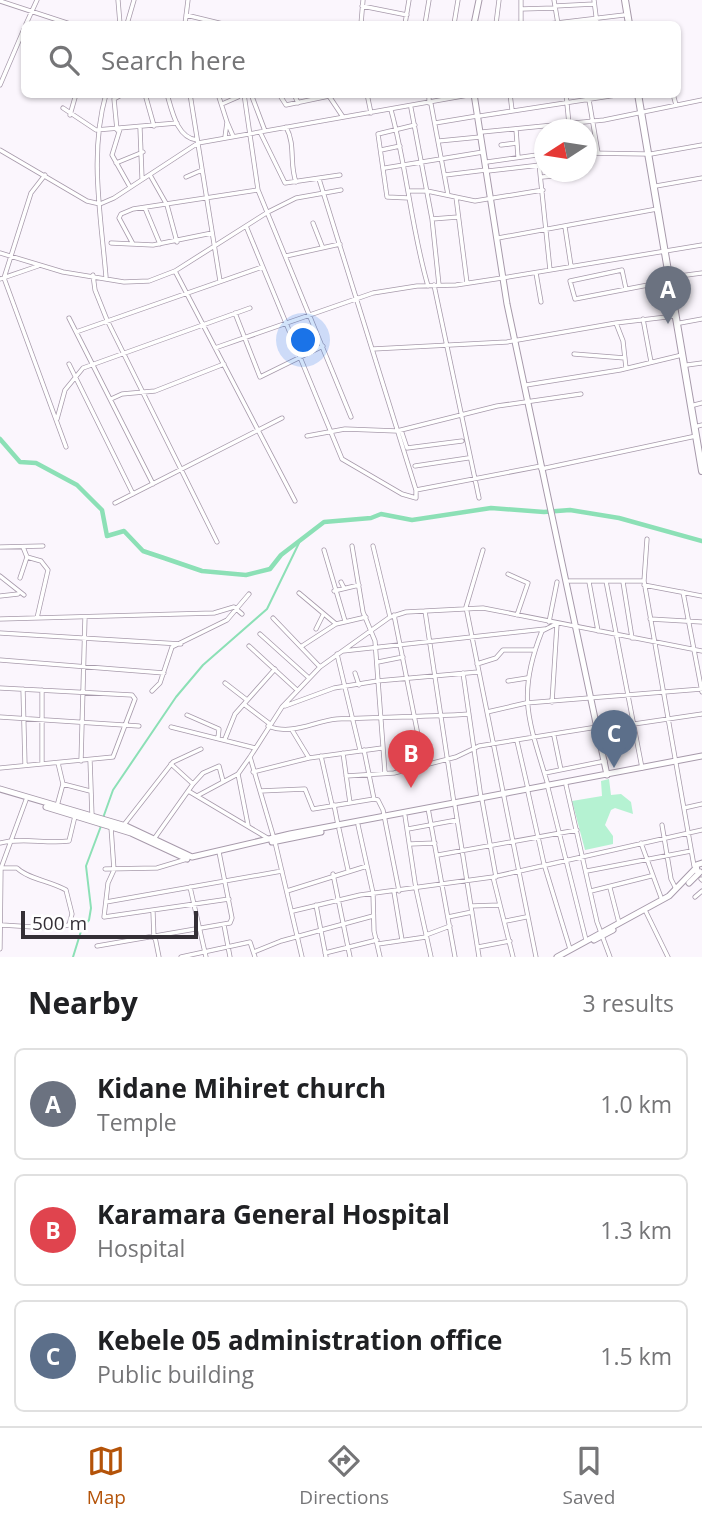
<!DOCTYPE html>
<html lang="en">
<head>
<meta charset="utf-8">
<style>
  body { margin:0; font-family:"Open Sans",sans-serif; background:#f2f2f2; color:#202124 }
  .compass { position:absolute; left:534px; top:119px; width:63px; height:63px; border-radius:50%; background:#fff; box-shadow:0 2px 5px #0004; rotate:258deg }
  .scale { position:absolute; left:21px; bottom:18px; width:177px; box-sizing:border-box; padding-left:7px; border:4px solid #342f36; border-top:0; font-size:19px; line-height:24px; white-space:nowrap; color:#342f36; -webkit-text-stroke:5px #fff; paint-order:stroke }
  .you { position:absolute; left:304px; top:341px; width:24px; height:24px; margin:-18px; border:5px solid #fff; border-radius:50%; background:#1a73e8; box-shadow:0 0 0 10px #1a73e833 }
  .badge { display:grid; place-items:center; width:46px; height:46px; border-radius:50%; background:#b45309; color:#fff; font-size:23px; font-weight:700 }
  .pin { position:absolute; translate:-50% -58px; filter:drop-shadow(0 2px 4px #0008) }
  .pin::after { content:''; position:absolute; top:37px; width:24px; height:21px; background:inherit; clip-path:polygon(0 0,100% 0,50% 100%) }
  .list { margin:0; padding:0; list-style:none }
  h2 { display:flex; justify-content:space-between; align-items:center; height:91px; margin:0; padding:0 28px; font-size:30px }
  h2 small { font-size:23px; font-weight:400; color:#757577 }
  .list li { display:grid; grid-template-columns:46px 1fr auto; gap:21px; align-items:center; box-sizing:border-box; height:112px; margin:0 14px 14px; padding:0 14px; border:2px solid #e0e0e0; border-radius:10px }
  .list b { display:block; font-size:26px; white-space:nowrap }
  .list p { margin:0; font-size:23px; white-space:nowrap; color:#757577 }
  .list em { font-size:23px; font-style:normal; color:#757577 }
  .icon { flex:none; width:38px; height:38px; fill:none; stroke:currentColor; stroke-width:2; stroke-linecap:round; stroke-linejoin:round }
  .map { position:relative; flex:none; width:702px; height:957px; overflow:hidden }
  .search { position:absolute; background:#fff; box-shadow:0 2px 5px #0004; left:21px; right:21px; top:21px; height:77px; display:flex; align-items:center; gap:18px; box-sizing:border-box; padding:0 24px; border-radius:10px; color:#757577; font-size:26px }
  .sheet { height:469px; background:#fff }
  nav { display:flex; justify-content:space-around; align-items:center; box-sizing:border-box; height:98px; border-top:2px solid #e0e0e0; background:#fff; font-size:19px; color:#757577 }
  nav a { display:grid; justify-items:center; gap:4px }
  nav .on { color:#b45309 }
  .map>svg:first-child { display:block }
  .green { fill:#b5f2d2 }
  .lines { fill:none; stroke-linecap:round; stroke-linejoin:round }
  .stream { stroke:#8ce0b6; stroke-width:2 }
  .river { stroke:#8ce0b6; stroke-width:4.5 }
  .minor-casing { stroke:#a79aab; stroke-width:5 }
  .major-casing { stroke:#a79aab; stroke-width:7 }
  .highway-casing { stroke:#a79aab; stroke-width:8 }
  .minor { stroke:#fff; stroke-width:3.5 }
  .major { stroke:#fff; stroke-width:5 }
  .highway { stroke:#fff; stroke-width:6 }
</style>
</head>
<body>
<div class="map">
<svg width="702" height="957" viewBox="0 0 702 957">
  <rect width="100%" height="100%" fill="#fbf6fd"/>
  <path class="green" d="M609 779 611 795 621 794 631 802 633 814 615 808 611 810 605 825 613 836V844L585 850 572 801 602 796 601 781Z"/>
  <g class="lines">
    <path class="stream" d="M103 818 113 790 176 697 203 665 267 609 299 543
      M73 957 82 928 89 920 91 908 86 866 101 826"/>
    <path class="river" d="M0 439 20 462 36 463 77 485 102 510 107 536 124 531 143 551 164 558 202 571 246 575 270 569 281 555 324 522 371 518 381 514 412 520 491 508 544 512 570 510 619 518 702 541"/>
    <defs>
      <path id="minor" d="M118 0 120 24
        M554 0 558 24
        M594 0 597 24
        M0 1 70 24
        M362 6 407 15
        M555 6 594 4
        M521 9 555 8
        M186 15 223 24
        M26 24 37 0
        M127 24 134 0
        M185 24 188 0
        M361 24 363 0
        M405 24 409 0
        M425 24 429 0
        M454 24 458 0
        M496 24 499 0
        M521 24V0
        M548 24 624 15
        M0 85 24 29
        M145 94 154 126
        M167 94C172 111 177 138 197 140
        M190 94 220 281
        M218 94 227 122 225 137
        M244 94 258 190 351 417
        M251 94 265 131
        M279 94 286 105 329 96 343 117
        M294 94 298 103
        M367 94 371 113
        M429 94V103
        M510 94 512 110
        M566 94 569 124
        M588 94 598 153
        M673 94 676 105
        M222 104 238 97
        M431 104 448 195
        M63 108 96 130 177 123
        M411 108 432 219 439 285
        M391 110C407 168 411 228 428 286
        M70 115 76 94
        M480 116 623 94
        M227 122 233 136
        M435 123 477 116
        M286 127C296 145 289 164 296 182
        M140 128 142 178
        M120 129 112 155 130 187
        M516 129 518 157
        M117 130 114 99 123 94
        M260 132 285 183 340 175
        M482 132 604 120 702 100
        M439 141 480 137
        M501 145 517 143
        M0 150 87 201 100 204 114 198 198 143 474 94
        M381 150 400 146
        M586 153 647 154
        M538 154 550 270
        M651 154 702 145
        M487 162 544 154
        M116 163 143 152
        M385 168 483 152
        M488 171 540 165
        M45 175 31 193 4 278 66 447
        M150 175 167 205 177 242
        M445 175 486 170
        M186 177 202 170
        M542 177 578 174
        M319 179 416 490
        M656 186 702 178
        M409 191H427L475 201 543 190
        M456 197 467 283
        M409 198 387 197 378 134 415 125
        M145 208 160 244
        M432 219 458 217
        M313 223 322 246
        M246 226 342 459 402 494 416 498V490L541 466
        M565 227 571 266
        M498 238 657 209
        M111 243 153 245 212 233
        M133 244 119 218 121 214 133 209 258 190
        M0 253 63 272 124 282 149 281 175 271 268 212 296 198 341 190
        M286 256 340 244
        M175 271 295 501
        M536 273 541 302
        M93 275 95 290 107 320 217 542
        M106 277C101 216 89 154 106 94
        M672 277 702 273
        M0 279 38 266
        M434 285 479 498
        M626 289 622 270 570 281 575 299 669 281
        M235 313 260 377 323 346
        M69 318 153 484
        M643 319 651 362
        M616 323 623 341 626 368
        M680 323 702 319
        M76 332 262 267
        M215 348 373 293 417 286 456 285 502 278 702 245
        M373 349 507 342 616 323 675 316
        M574 354 625 358
        M69 364 133 494
        M687 365 702 363
        M526 385 620 370 682 355
        M111 399 122 394 155 391 224 364
        M694 405 702 403
        M57 419 65 390 83 368 250 308
        M694 427 702 425
        M401 430 407 448 462 441
        M307 436 345 429 397 431 497 406 581 394
        M415 466 468 458
        M541 469 696 436
        M115 503 282 418
        M647 539 644 581 694 866
        M352 546 363 612 375 641 385 773
        M373 546 390 617
        M0 547 43 546
        M23 547 27 557 41 561 48 570 37 618
        M324 550 345 621
        M483 550 466 607 536 957
        M508 574 528 583 517 615
        M0 576 24 595
        M20 578 27 557
        M569 581H644
        M606 581 642 768
        M341 582 344 588
        M589 582 598 631
        M623 582 632 638
        M644 585 702 596
        M334 591 359 585
        M683 592 702 692
        M299 593 336 624
        M0 596 18 594
        M425 611 454 803
        M394 615 424 765
        M273 618 320 667
        M0 619 214 613 234 607 242 614
        M650 619 702 622
        M549 622 557 582
        M316 629 323 615
        M0 633 181 644
        M260 634 309 678
        M249 646 297 690
        M302 646 336 624 366 617
        M343 651 545 629
        M337 654 360 750
        M0 660 164 673
        M378 662 403 657
        M477 664 496 658 503 650H534
        M355 673 359 685
        M463 673 481 798
        M508 681 527 678
        M225 683 247 700
        M0 688 132 695 135 699 113 757 0 768
        M23 689 25 765
        M42 690V764
        M152 691 160 683 172 647 227 620 249 594
        M552 702 557 624
        M245 705 270 724
        M285 706 334 688 377 681 478 672
        M487 712 526 703 702 689
        M187 715 219 729 218 738
        M0 717 139 726
        M268 726C292 736 314 721 337 719 381 717 425 717 469 714
        M171 727 255 748
        M600 729 702 714
        M292 730 309 758
        M554 736 561 770
        M225 739 235 714 275 669
        M517 741 528 789
        M364 750 374 799 378 800 383 810 399 891
        M343 753 350 803
        M321 756 332 805
        M90 760 92 816
        M81 761 85 617
        M58 763 63 784 90 791
        M171 764 193 784
        M253 772 309 758 382 748
        M545 773 605 761
        M346 776 394 773 456 757 479 746 597 727
        M548 785C529 721 516 696 542 631L556 624
        M566 785 597 922 610 957
        M548 788 586 940
        M260 791 305 789 313 809 374 799
        M190 792 269 839
        M528 792 544 864 570 949
        M197 796 238 774
        M482 800 496 877
        M334 805 338 825
        M57 806 63 784
        M455 806 479 957
        M428 808 455 957
        M684 808 702 804
        M405 816 416 889 431 957
        M248 825 238 774 250 757
        M358 825 373 893 374 931 380 957
        M662 825 671 879 676 889
        M123 826 173 762 201 749
        M111 827 114 870 108 883 104 917 229 899
        M339 829 348 870
        M408 829 457 820
        M154 839 193 784 203 773 219 766 223 781
        M0 843C22 837 46 844 69 841L75 816
        M641 843 662 900
        M410 844 435 843
        M438 855 577 830
        M0 868H17C28 879 51 881 66 890L72 914 69 925 49 928 2 925
        M105 869 157 868 187 859
        M587 871 691 851
        M333 874 350 957
        M493 877 513 957
        M701 879 702 880
        M190 887 206 957
        M610 888 619 923
        M287 891 367 866
        M591 891 651 876
        M394 892 402 940
        M695 897 702 891
        M106 902 282 871
        M316 905 326 957
        M471 906 500 905
        M293 911 360 895 493 877 702 830
        M153 912 154 938
        M646 912 668 957
        M448 917 472 912
        M506 921 526 917
        M224 925 230 957
        M426 935 450 926
        M155 937 159 957
        M378 944 426 937
        M97 946 230 923 232 918 219 852
        M478 947 510 941
        M0 949 1 868 26 800
        M254 952 281 941 373 916
        M325 953 377 940
        M181 957 250 942 255 957
        M302 957 275 842 250 757 282 707 320 667 390 617 406 612 483 608 702 651"/>
      <path id="major" d="M474 24 479 0
        M474 94 507 304 607 775
        M0 789 126 826 192 857 290 834 702 756
        M46 807 131 833 187 859
        M272 842 321 832
        M697 871 696 865 702 863
        M689 883 700 872
        M594 940 613 930
        M557 957 669 896 695 869"/>
      <path id="highway" d="M625 0 629 24
        M638 94 702 471"/>
    </defs>
    <use href="#minor" class="minor-casing"/>
    <use href="#major" class="major-casing"/>
    <use href="#highway" class="highway-casing"/>
    <use href="#minor" class="minor"/>
    <use href="#major" class="major"/>
    <use href="#highway" class="highway"/>
  </g>
</svg>
<svg class="compass" viewBox="-18 -18 36 36"><path d="M0-13l5 13h-10z" fill="#e53935"/><path d="M0 13l5-13h-10z" fill="#757577"/></svg>
<div class="scale">500 m</div>
<div class="you"></div>
<div class="pin badge" style="left:668px;top:324px;background:#6b7280">A</div>
<div class="pin badge" style="left:411px;top:788px;background:#e0444e">B</div>
<div class="pin badge" style="left:614px;top:768px;background:#5c6f8a">C</div>
<div class="search"><svg class="icon" aria-label="search" viewBox="0 0 24 24"><circle cx="10" cy="10" r="6"/><path d="M15 15l6 6"/></svg>Search here</div>
</div>
<section class="sheet">
<h2>Nearby<small>3 results</small></h2>
<ul class="list">
<li><span class="badge" style="background:#6b7280">A</span><div><b>Kidane Mihiret church</b><p>Temple</p></div><em>1.0 km</em></li>
<li><span class="badge" style="background:#e0444e">B</span><div><b>Karamara General Hospital</b><p>Hospital</p></div><em>1.3 km</em></li>
<li><span class="badge" style="background:#5c6f8a">C</span><div><b>Kebele 05 administration office</b><p>Public building</p></div><em>1.5 km</em></li>
</ul>
</section>
<nav>
<a class="on"><svg class="icon" aria-label="map" viewBox="0 0 24 24"><path d="M3 6l6-2 6 2 6-2v14l-6 2-6-2-6 2zM9 4v14M15 6v14"/></svg>Map</a>
<a><svg class="icon" aria-label="directions" viewBox="0 0 24 24"><path d="M12 3l9 9-9 9-9-9zM9 14v-3h6M13 9l2 2-2 2"/></svg>Directions</a>
<a><svg class="icon" aria-label="saved" viewBox="0 0 24 24"><path d="M7 4h10v16l-5-4-5 4z"/></svg>Saved</a>
</nav>
</body>
</html>
